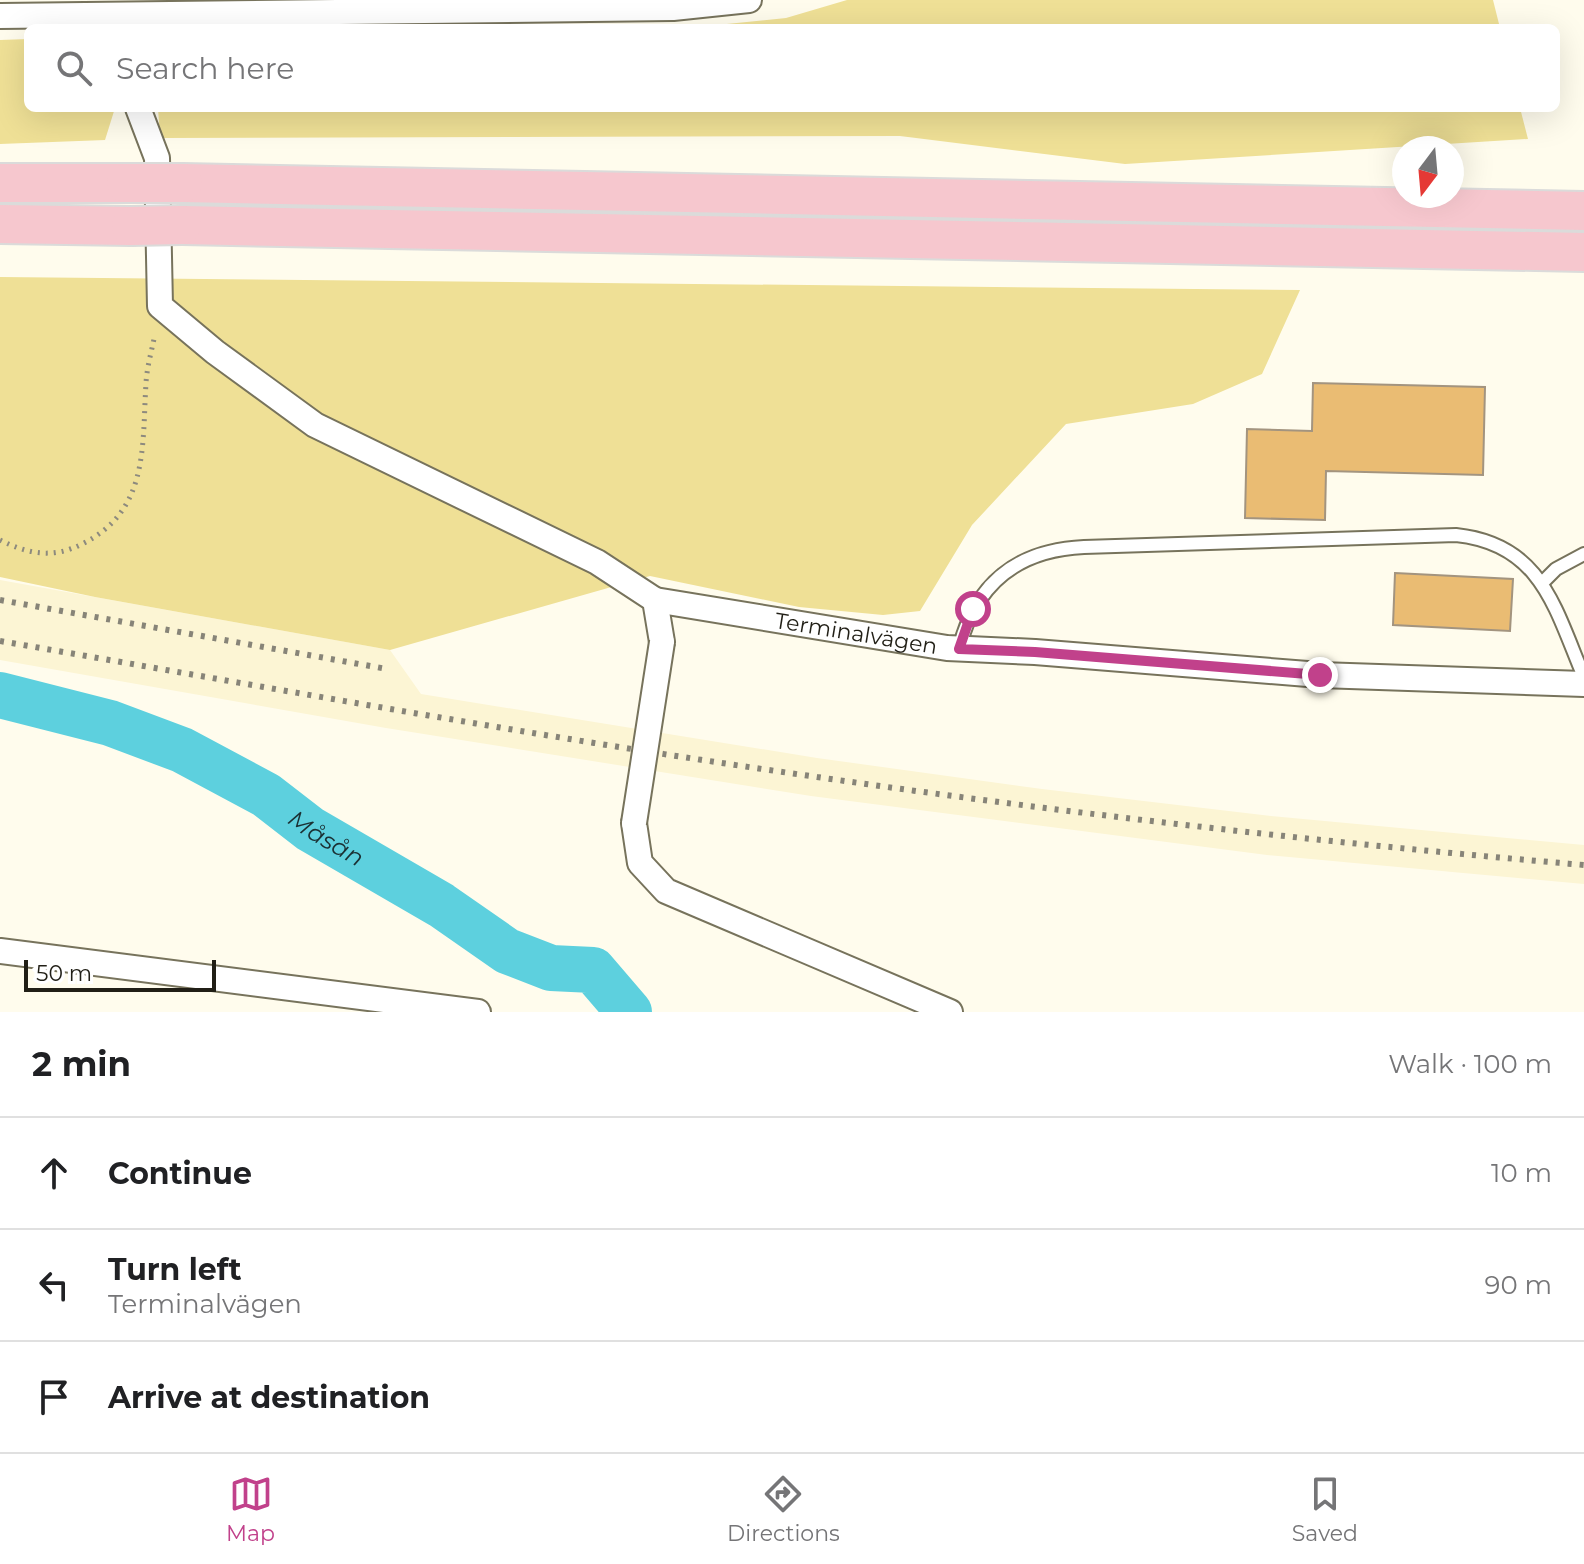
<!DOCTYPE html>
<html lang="en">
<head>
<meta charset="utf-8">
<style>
  body { margin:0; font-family:Montserrat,sans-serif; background:#f6f6f6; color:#202124 }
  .compass { position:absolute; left:1392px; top:136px; width:72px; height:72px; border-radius:50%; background:#fff; box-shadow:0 8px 32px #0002; rotate:196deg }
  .scale { position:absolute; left:24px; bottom:20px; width:192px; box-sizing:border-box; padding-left:8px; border:4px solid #211f16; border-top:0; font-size:22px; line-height:28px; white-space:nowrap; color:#211f16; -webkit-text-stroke:6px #fff; paint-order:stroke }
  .stop { position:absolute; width:24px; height:24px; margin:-18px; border:6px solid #c1418b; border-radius:50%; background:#fff }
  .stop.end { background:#c1418b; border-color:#fff; box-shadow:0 2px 8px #0008 }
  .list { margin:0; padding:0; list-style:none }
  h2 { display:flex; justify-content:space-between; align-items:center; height:104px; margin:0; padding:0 32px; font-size:34px }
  h2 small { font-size:26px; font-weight:400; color:#757577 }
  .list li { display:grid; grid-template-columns:52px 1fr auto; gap:24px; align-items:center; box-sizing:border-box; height:112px; padding:0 32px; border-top:2px solid #e0e0e0 }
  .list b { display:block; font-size:30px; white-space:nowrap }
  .list p { margin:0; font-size:26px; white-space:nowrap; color:#757577 }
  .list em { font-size:26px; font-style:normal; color:#757577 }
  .icon { flex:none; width:44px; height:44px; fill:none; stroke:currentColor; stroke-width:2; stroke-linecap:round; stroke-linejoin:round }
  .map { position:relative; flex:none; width:1584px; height:1012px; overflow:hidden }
  .search { position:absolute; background:#fff; box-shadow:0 8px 32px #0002; left:24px; right:24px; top:24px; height:88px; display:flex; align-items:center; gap:20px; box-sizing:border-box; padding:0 28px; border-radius:12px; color:#757577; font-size:30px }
  .sheet { height:440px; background:#fff }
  nav { display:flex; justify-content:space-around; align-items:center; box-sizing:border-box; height:112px; border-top:2px solid #e0e0e0; background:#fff; font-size:22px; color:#757577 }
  nav a { display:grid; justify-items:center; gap:4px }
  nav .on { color:#c1418b }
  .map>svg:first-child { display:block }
  .built { fill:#fcf5d4 }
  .green { fill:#efe096 }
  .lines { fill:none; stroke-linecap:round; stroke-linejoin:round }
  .river { stroke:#5dd0de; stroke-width:46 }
  .building { fill:#eabc73; stroke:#a3947f; stroke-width:2 }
  .service-casing { stroke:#77735c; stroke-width:16 }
  .minor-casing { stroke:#77735c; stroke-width:28 }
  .trunk-casing { stroke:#dbdbda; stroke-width:42 }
  .path { stroke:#8d8a7e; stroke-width:5; stroke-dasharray:2 6; stroke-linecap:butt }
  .service { stroke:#fff; stroke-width:12 }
  .minor { stroke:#fff; stroke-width:24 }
  .trunk { stroke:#f6c7ce; stroke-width:38 }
  .rail { stroke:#878478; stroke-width:6; stroke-dasharray:4 8; stroke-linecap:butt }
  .minor-bridge-casing { stroke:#77735c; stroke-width:28; stroke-linecap:butt }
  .trunk-bridge-casing { stroke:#dbdbda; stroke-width:42; stroke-linecap:butt }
  .minor-bridge { stroke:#fff; stroke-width:24 }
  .trunk-bridge { stroke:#f6c7ce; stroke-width:38 }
  .route { stroke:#c1418b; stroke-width:10 }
  .labels { text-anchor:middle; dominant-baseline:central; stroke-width:8; stroke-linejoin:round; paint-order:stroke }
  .street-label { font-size:22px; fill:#211f16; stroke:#fff }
  .water-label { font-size:24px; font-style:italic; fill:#1b3033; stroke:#fff }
</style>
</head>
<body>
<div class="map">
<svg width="1584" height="1012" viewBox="0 0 1584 1012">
  <rect width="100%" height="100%" fill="#fffced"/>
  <path class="built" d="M0 580 390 650 421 694 817 758 1042 789 1271 816 1584 845V884L1267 855 811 796 386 728 0 660Z"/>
  <path class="green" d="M847 0H1493L1500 28H687L786 18Z
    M28 39V108H115L105 140 0 144V40Z
    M158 108H1520L1528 139 1125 164 900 136 160 138Z
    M0 277 1300 290 1262 374 1193 404 1066 424 972 525 920 611 883 615 799 607 650 576 390 650 95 597 0 577Z"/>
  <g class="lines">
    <path class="river" id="s1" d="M0 695 110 723 182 750 266 795 310 829 441 905 507 951 551 968 593 970 629 1012"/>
  </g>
  <path class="building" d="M1313 383 1485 387 1483 475 1326 471 1325 520 1245 518 1247 429 1312 431Z
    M1395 573 1513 579 1510 631 1393 625Z"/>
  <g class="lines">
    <defs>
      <path id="service" d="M1542 583 1556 569 1584 554
        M959 649C975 584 1017 550 1084 547L1456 535C1542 544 1555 609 1584 677"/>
      <g id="minor">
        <path d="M0 16 673 8 749 0"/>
        <path d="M138 108 157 158 160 306 215 352 315 425 597 562 655 600 662 642"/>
        <path id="s2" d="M655 600 947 648 1035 652 1320 675 1584 684"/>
        <path d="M634 823 640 863 666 891 950 1012"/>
        <path d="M0 951 478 1012"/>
      </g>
      <path id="trunk" d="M0 183H126
        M183 183 1584 211
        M0 224 131 226
        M182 225 1584 252"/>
    </defs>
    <use href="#service" class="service-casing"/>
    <use href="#minor" class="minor-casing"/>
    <use href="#trunk" class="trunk-casing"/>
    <path class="path" d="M0 540C28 554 53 559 82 544 149 511 142 447 146 383 147 366 152 350 155 334"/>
    <use href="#service" class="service"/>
    <use href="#minor" class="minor"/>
    <use href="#trunk" class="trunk"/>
    <path class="rail" d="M0 600 387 669
      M0 641C272 688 544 738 817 777 1072 814 1327 843 1584 865"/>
    <defs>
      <path id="minor-bridge" d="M634 823 662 642"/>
      <path id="trunk-bridge" d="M126 183H183
        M131 226 182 225"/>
    </defs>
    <use href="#minor-bridge" class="minor-bridge-casing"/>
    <use href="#trunk-bridge" class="trunk-bridge-casing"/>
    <use href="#minor-bridge" class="minor-bridge"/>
    <use href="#trunk-bridge" class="trunk-bridge"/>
  </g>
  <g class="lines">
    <path class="route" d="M973 609 959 649 1035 652 1320 675"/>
  </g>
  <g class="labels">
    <g class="street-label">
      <text stroke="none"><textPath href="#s2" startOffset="204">Terminalvägen</textPath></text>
    </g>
    <g class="water-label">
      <text stroke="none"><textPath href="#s1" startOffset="360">Måsån</textPath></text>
    </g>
  </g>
</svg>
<svg class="compass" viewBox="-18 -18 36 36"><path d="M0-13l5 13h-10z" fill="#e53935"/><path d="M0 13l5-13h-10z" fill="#757577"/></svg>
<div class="scale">50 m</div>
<div class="stop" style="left:973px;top:609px"></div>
<div class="stop end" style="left:1320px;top:675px"></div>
<div class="search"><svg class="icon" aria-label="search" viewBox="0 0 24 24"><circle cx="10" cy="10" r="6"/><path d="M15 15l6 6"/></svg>Search here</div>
</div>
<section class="sheet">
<h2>2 min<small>Walk · 100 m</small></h2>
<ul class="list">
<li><svg class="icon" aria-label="ahead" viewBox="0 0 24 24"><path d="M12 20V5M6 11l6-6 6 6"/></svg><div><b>Continue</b></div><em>10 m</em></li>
<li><svg class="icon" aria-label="left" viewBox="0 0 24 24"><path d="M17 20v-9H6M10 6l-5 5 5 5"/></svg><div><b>Turn left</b><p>Terminalvägen</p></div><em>90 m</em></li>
<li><svg class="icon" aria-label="arrive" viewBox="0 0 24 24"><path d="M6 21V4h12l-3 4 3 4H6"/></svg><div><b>Arrive at destination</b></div></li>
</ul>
</section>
<nav>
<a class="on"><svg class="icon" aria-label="map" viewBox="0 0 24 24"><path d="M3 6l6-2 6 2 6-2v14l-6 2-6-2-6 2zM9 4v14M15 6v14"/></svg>Map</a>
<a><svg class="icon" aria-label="directions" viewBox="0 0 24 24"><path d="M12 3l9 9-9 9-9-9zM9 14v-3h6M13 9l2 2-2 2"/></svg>Directions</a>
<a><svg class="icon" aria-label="saved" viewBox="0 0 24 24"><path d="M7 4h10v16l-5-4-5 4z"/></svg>Saved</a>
</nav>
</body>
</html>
